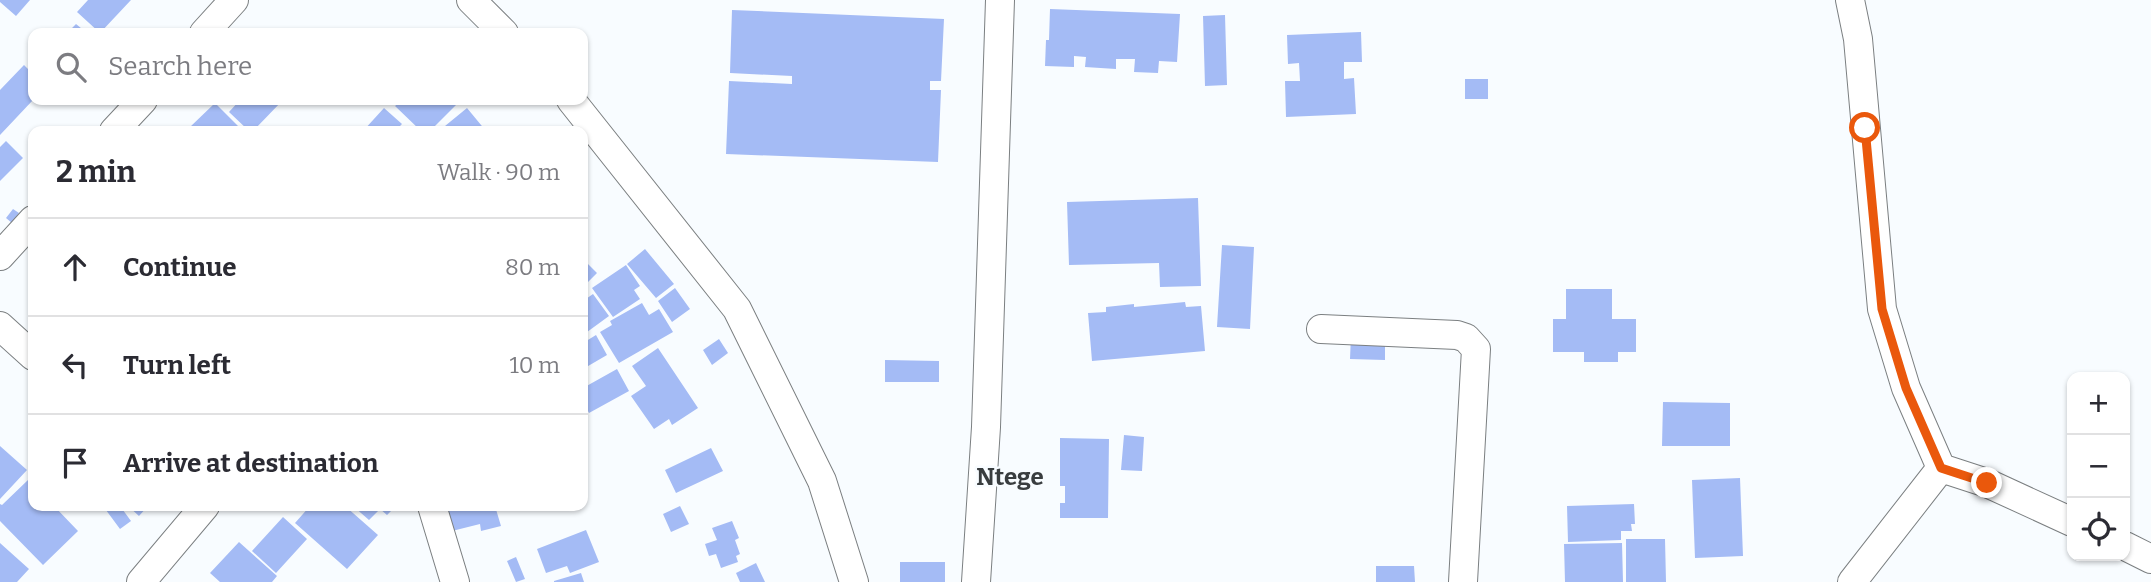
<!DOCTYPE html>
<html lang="en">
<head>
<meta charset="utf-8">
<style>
  body { margin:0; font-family:Bitter,serif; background:#f7f7f7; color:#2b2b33 }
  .controls { position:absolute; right:21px; bottom:21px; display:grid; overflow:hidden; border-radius:14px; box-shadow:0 2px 5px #0004 }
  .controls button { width:63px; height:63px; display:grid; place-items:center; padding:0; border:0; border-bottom:2px solid #e1e1e2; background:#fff; color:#2b2b33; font:35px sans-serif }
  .stop { position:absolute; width:21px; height:21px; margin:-16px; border:5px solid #ea580c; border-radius:50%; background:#fff }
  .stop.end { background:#ea580c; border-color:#fff; box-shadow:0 2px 7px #0008 }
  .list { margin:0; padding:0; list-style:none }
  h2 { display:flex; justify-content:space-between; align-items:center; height:91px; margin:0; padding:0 28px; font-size:30px }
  h2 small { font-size:23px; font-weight:400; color:#7c7c81 }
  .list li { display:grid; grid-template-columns:46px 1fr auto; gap:21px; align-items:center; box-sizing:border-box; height:98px; padding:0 28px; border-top:2px solid #e1e1e2 }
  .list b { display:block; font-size:26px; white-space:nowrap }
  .list em { font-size:23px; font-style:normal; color:#7c7c81 }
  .icon { flex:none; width:38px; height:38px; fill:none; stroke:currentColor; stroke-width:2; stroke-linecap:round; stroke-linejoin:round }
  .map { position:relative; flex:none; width:2151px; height:582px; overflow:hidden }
  .search { position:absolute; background:#fff; box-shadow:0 2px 5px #0004; left:28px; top:28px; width:560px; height:77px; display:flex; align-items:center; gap:18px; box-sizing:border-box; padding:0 24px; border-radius:14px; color:#7c7c81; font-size:26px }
  .panel { position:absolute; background:#fff; box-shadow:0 2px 5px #0004; left:28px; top:126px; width:560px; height:385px; border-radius:14px }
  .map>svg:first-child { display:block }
  .building { fill:#a4bbf5 }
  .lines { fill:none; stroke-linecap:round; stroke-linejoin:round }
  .street-casing { stroke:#7b7f81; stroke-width:30 }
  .street { stroke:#fff; stroke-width:28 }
  .route { stroke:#ea580c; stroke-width:9 }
  .labels { text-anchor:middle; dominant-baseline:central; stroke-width:5; stroke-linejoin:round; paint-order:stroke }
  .quarter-label { font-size:24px; font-weight:bold; fill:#393d3f; stroke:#f8fcff }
</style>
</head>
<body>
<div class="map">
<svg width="2151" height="582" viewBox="0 0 2151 582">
  <rect width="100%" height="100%" fill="#f8fcff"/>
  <path class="building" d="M0 0H30L16 16 0 2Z
    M88 0H131L100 33 77 12Z
    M1050 9 1180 14 1177 62 1159 61 1158 73 1134 72 1135 59H1116V69L1085 67 1086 57 1074 56V67L1045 66 1046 40H1049Z
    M732 10 944 19 941 81H930V90H941L938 162 726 154 729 81 792 84V76L730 73Z
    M1225 15 1227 85 1205 86 1203 16Z
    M76 24 87 33H67Z
    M1361 32 1362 62H1344V79L1354 78 1356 114 1286 117 1285 81H1300L1299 63 1288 64 1287 35Z
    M24 65 33 74V100L0 135V90Z
    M1465 79H1488V99H1465Z
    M240 100H283L253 131H249L229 112Z
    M402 100H461L430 131H421L395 106Z
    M215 103 243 131H194L190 127Z
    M384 108 402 124 395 131H363Z
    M467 108 486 131H449L445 126Z
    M6 141 23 158 0 181V147Z
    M1198 198 1201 286 1160 287 1159 263 1069 265 1067 202Z
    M13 209 19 213 12 223 6 218Z
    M1222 245 1254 247 1250 329 1217 327Z
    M645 249 674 284 656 298 627 264Z
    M583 259 597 273 583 287Z
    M626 265 640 286 634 290 640 299 613 317 592 288Z
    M675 288 690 309 672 322 658 301Z
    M1566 289H1612V319H1636V352H1618V362H1584V352H1553V319H1566Z
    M593 294 609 316 583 335V301Z
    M1185 302 1186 307 1201 306 1205 351 1092 361 1088 313 1106 312V307L1134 304V307Z
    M642 303 649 315 659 309 673 332 619 363 600 332 612 325 610 321Z
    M596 335 607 355 583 369V343Z
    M1351 335 1385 336V360L1350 359Z
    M719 339 728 353 712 365 703 350Z
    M658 348 698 408 672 425 669 419 654 429 631 396 646 386 632 366Z
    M885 360 939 361V382H885Z
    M617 369 629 391 589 413 583 401V388Z
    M1663 402 1730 403V446H1662Z
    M1124 435 1144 437 1142 471 1121 470Z
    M1060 438 1109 439 1108 518H1060V503H1065V486H1060Z
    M0 446 27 470 0 499Z
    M711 448 723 471 676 493 665 470Z
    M1740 478 1743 556 1695 558 1692 480Z
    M28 480 33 485V506H54L78 531 43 565 0 521V504L2 505Z
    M1634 504 1635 524H1631L1632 531H1621V540L1568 542 1567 506Z
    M103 506H120L131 521 120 529Z
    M128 506H148L139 516Z
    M310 506H345L378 535 347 569 295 523Z
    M353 506H396L387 515 380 509 369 520Z
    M441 506H495L501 526 481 531 480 524 448 532Z
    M680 506 689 524 671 532 663 514Z
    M283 517 307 539 276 573 252 551Z
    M732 521 739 538 735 540 740 554 736 556 738 562 721 568 716 554 709 556 705 544 717 540 712 528Z
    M586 530 599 562 570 573 567 566 546 573 537 549Z
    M1626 539H1665L1666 582H1626Z
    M239 542 277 576 272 582H220L210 573Z
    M0 543 29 569 17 582H0Z
    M1622 543 1623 582H1565L1564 544Z
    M516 557 525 579 516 582 507 561Z
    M900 562H945V582H900Z
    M756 563 765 582H740L736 573Z
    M1376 566H1414L1415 582H1376Z
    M581 573 584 582H554V581Z"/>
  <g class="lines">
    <defs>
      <path id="street" d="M471 0 504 33
        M1850 0 1858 39 1882 309 1906 388 1941 468
        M204 33 234 0
        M571 100 737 309 822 481 854 582
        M114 131 143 100
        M0 256 33 220
        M0 326 33 356
        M1321 329 1457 335 1466 338 1476 349 1463 582
        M432 506 455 582
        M2125 546 2151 559
        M141 582 205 506
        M976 582 986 427 1000 0
        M1852 582 1941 468 1987 483 2072 522"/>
    </defs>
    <use href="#street" class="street-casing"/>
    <use href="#street" class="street"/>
  </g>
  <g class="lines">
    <path class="route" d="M1865 128 1882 309 1906 388 1941 468 1987 483"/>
  </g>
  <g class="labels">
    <g class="quarter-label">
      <text x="1010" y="477">Ntege</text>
    </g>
  </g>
</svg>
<div class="controls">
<button>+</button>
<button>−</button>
<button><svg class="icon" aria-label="locate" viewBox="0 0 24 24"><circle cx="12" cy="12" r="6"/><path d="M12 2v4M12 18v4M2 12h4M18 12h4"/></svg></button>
</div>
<div class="stop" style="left:1865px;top:128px"></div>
<div class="stop end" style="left:1987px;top:483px"></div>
<div class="search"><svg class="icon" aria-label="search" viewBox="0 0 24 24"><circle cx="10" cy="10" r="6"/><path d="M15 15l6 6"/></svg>Search here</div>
<section class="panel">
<h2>2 min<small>Walk · 90 m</small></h2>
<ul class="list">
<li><svg class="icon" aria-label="ahead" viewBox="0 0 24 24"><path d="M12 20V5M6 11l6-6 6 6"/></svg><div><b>Continue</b></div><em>80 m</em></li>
<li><svg class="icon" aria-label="left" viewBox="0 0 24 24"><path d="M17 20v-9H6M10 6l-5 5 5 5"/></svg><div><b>Turn left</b></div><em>10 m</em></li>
<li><svg class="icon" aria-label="arrive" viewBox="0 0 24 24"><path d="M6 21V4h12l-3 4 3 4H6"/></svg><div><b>Arrive at destination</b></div></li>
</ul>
</section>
</div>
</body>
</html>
